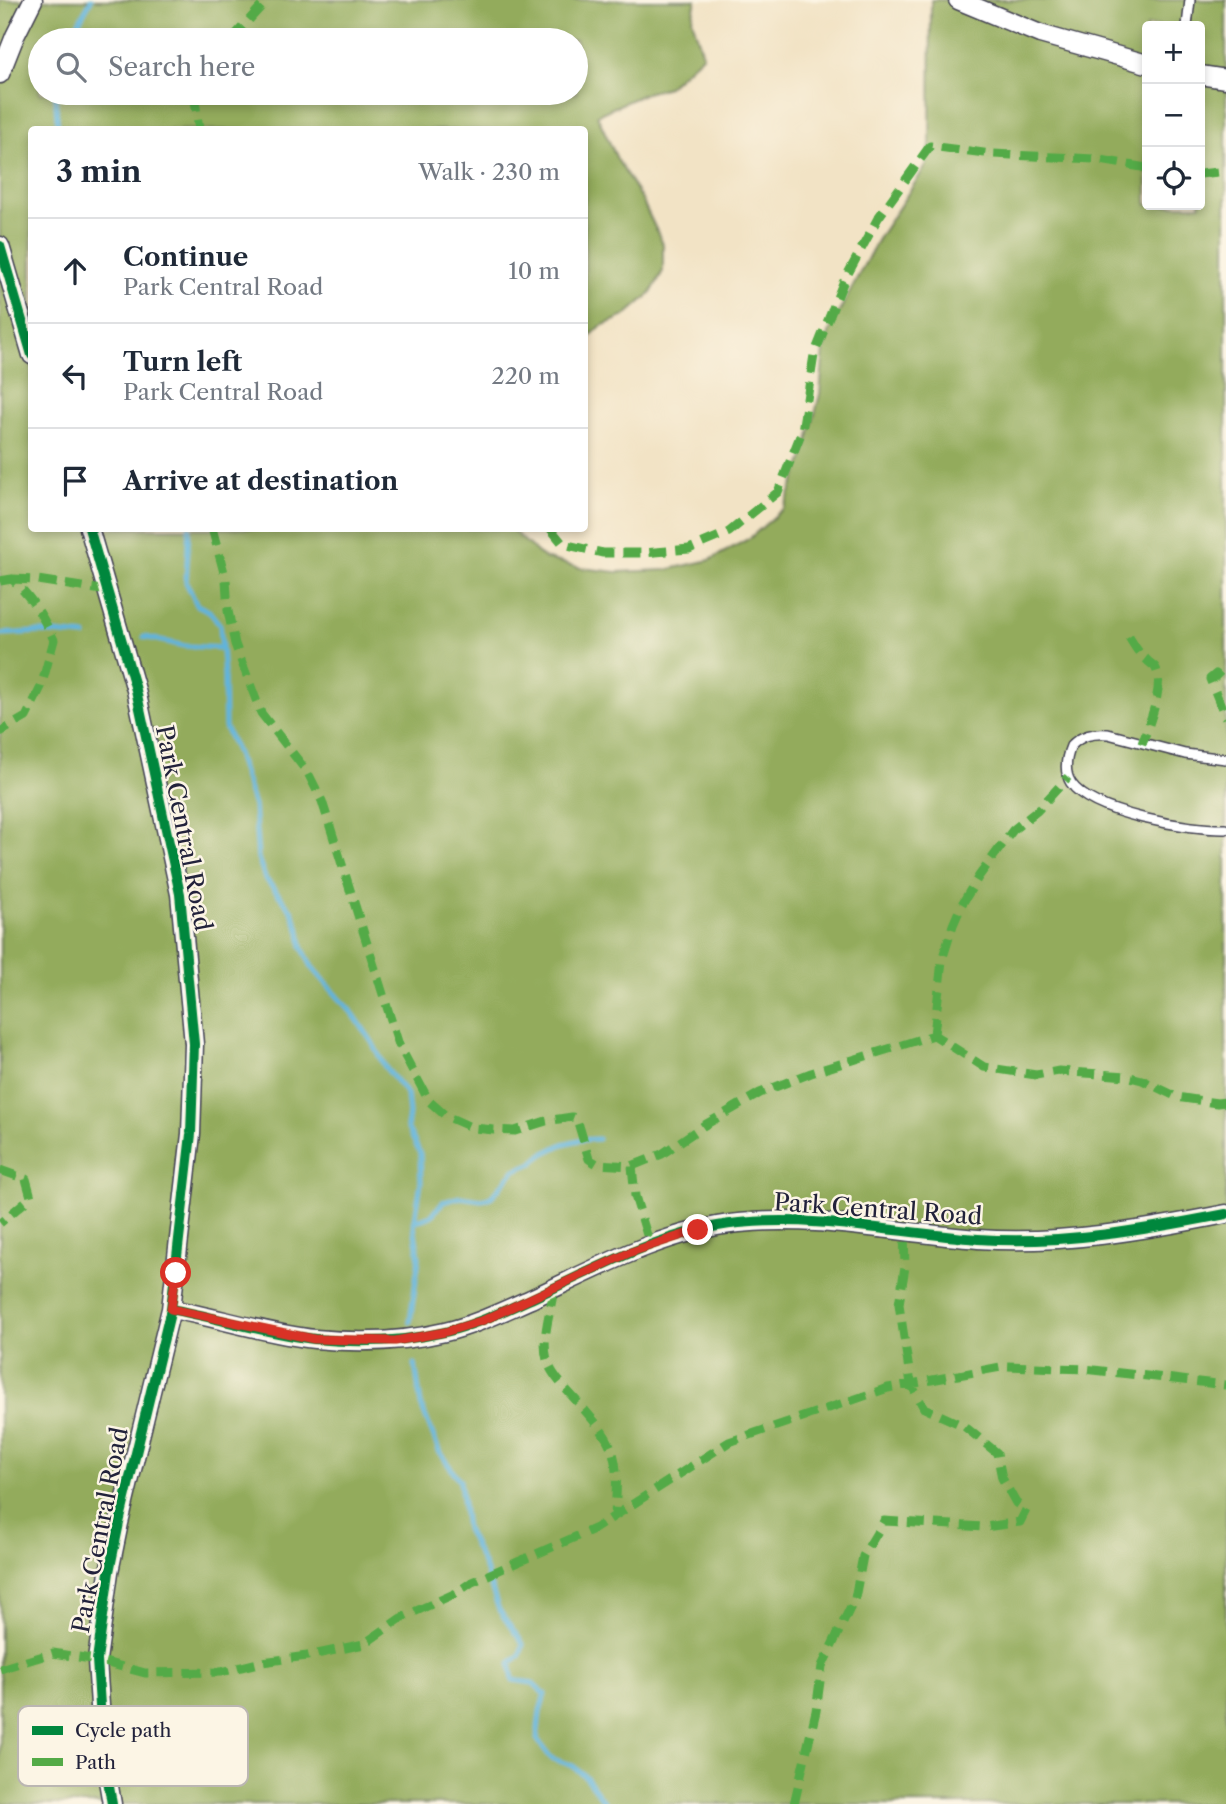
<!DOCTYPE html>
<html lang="en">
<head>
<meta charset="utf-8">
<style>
  body { margin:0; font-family:"Libre Caslon Text",serif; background:#f6f6f7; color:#1f2937 }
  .controls { position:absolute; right:21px; top:21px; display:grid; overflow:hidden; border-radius:7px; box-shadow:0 4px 10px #0003 }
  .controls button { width:63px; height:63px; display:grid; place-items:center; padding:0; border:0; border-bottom:2px solid #e0e1e3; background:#fff; color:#1f2937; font:35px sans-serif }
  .stop { position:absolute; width:21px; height:21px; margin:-16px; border:5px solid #d93025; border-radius:50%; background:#fff }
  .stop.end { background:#d93025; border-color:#fff; box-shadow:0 2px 7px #0008 }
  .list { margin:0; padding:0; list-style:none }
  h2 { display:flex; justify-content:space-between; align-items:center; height:91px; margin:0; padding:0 28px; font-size:30px }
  h2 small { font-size:23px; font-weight:400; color:#747a83 }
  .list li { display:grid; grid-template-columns:46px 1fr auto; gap:21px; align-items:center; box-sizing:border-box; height:105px; padding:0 28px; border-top:2px solid #e0e1e3 }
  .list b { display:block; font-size:26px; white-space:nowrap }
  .list p { margin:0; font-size:23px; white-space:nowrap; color:#747a83 }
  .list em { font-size:23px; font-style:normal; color:#747a83 }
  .icon { flex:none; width:38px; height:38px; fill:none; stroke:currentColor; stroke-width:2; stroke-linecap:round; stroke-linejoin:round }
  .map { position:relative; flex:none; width:1226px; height:1804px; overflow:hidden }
  .search { position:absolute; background:#fff; box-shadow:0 4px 10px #0003; left:28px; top:28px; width:560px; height:77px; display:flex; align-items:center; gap:18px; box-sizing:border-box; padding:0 24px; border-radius:38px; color:#747a83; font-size:26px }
  .panel { position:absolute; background:#fff; box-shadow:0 4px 10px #0003; left:28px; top:126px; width:560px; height:406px; border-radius:7px }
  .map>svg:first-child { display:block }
  .forest { fill:#93ab5c; stroke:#5a664c; stroke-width:2; fill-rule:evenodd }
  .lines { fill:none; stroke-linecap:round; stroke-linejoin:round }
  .stream { stroke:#60b4dc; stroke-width:5 }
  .lane-casing { stroke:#413f50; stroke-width:12 }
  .street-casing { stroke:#413f50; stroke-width:21 }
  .lane { stroke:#fff; stroke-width:9 }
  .street { stroke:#fff; stroke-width:18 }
  .quiet { stroke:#53aa46; stroke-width:9; stroke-dasharray:18 9; stroke-linecap:butt }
  .cycleway-casing { stroke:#fcf5e5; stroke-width:15 }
  .cycleway { stroke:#00873e; stroke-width:10 }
  .route { stroke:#d93025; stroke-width:9 }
  .labels { text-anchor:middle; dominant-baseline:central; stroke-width:5; stroke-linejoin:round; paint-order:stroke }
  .street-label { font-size:24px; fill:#22223b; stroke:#fcf5e5 }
  .key { fill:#fcf5e5; stroke:#bbb6b2; stroke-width:2 }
  .key-label { font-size:19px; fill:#22223b }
</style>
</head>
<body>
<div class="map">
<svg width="1226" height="1804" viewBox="0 0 1226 1804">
  <rect width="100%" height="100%" fill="#fcf5e5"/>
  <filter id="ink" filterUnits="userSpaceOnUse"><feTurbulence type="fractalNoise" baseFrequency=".0143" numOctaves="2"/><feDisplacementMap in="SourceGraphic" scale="14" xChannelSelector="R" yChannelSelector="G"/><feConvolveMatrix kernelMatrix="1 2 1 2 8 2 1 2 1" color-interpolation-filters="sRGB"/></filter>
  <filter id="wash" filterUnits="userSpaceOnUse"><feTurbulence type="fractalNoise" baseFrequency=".00686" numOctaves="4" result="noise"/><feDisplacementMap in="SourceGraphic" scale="28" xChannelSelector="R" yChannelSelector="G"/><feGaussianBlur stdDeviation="1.57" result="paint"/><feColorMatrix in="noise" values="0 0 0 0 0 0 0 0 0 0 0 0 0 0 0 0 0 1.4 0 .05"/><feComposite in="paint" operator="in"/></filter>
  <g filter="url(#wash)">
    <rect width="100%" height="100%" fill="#f2e3c5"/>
    <path class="forest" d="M0 0H696L692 19 703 55 668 87 646 93 597 115 617 159 642 200 663 244V271L651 293 625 316 601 326 585 341 584 130H32V528L512 529 513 531 544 558 581 568 617 572 665 570 710 560 750 538 784 508 804 457 820 394 824 349 832 325 878 239 926 166 930 146 931 0H1226V1804H0ZM1147 26H1200V205H1147ZM40 40H576V93H40Z"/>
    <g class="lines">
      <path class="stream" d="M69 40 91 0
        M55 93 58 130
        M189 528 186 582 197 605 209 611 220 625 224 674 225 727 236 751 254 806 258 858 265 878 292 911 300 932 302 947 312 967 354 1015 372 1042 385 1067 407 1094 409 1114 407 1127 420 1153 421 1182 414 1226 419 1258 410 1322
        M0 634 41 632 85 636
        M144 637 185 646 222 648
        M414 1222 431 1216 443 1202 460 1197 482 1200 491 1197 515 1170 533 1163 543 1154 563 1144 579 1140 598 1139
        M415 1364 421 1405 440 1453 460 1481 466 1529 484 1566 499 1610 523 1644 520 1655 510 1663 513 1680 533 1683 545 1694 540 1711 537 1739 551 1758 573 1766 586 1777 606 1804"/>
    </g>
  </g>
  <g filter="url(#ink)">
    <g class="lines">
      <defs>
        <path id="lane" d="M1187 26 1190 0
          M1226 759 1185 754 1108 734C1093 733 1081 735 1071 746 1066 758 1064 772 1071 783 1092 814 1190 830 1226 829"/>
        <path id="street" d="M958 0 1040 34 1147 64
          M0 74 15 36 33 0
          M1200 75 1226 79
          M0 246 32 355
          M89 528 136 690 180 894 194 1044 191 1134 171 1309 119 1523 109 1572 97 1660 103 1751 112 1804
          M171 1309C219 1318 267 1334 315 1339 358 1343 403 1342 445 1332 475 1325 503 1311 531 1299 597 1268 666 1230 739 1223 819 1215 898 1233 978 1239 1060 1245 1145 1230 1226 1214"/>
      </defs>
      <use href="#lane" class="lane-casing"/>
      <use href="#street" class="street-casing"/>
      <use href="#lane" class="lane"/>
      <use href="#street" class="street"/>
      <path class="quiet" d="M231 40 267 0
        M194 93 199 130
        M1200 174 1226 171
        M212 528 226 580 228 611 235 644 261 713 308 773 322 801 399 1045 429 1101 446 1116 473 1128 494 1130 515 1131 546 1121 572 1117 577 1119 589 1159 597 1164 632 1166 662 1154 703 1126 760 1093 811 1073 934 1035 984 1067 1036 1075 1059 1071 1127 1076 1142 1080 1177 1097 1217 1103 1226 1102
        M550 528 563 544 603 553H644L689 549 729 532 778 492 802 431 814 355 843 283 878 218 930 146 992 154 1095 159 1147 168
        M12 579 37 580 108 591
        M0 581 12 579C33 599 42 615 54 640L41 687 26 717 0 732
        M1129 637C1134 645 1138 653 1146 659 1148 662 1152 664 1155 667 1166 684 1148 726 1142 744
        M1220 678 1216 674 1210 679 1226 718
        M934 1035 942 960 953 925 962 904 979 876 1013 830 1037 811 1068 777
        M632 1166 635 1196 647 1235 643 1248
        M0 1170 26 1179 31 1197 0 1223
        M554 1288C551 1312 540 1340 548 1363 553 1376 565 1388 574 1398 617 1446 619 1451 615 1515
        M0 1669 53 1653 97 1660 145 1673 221 1672 262 1662 307 1656 364 1644 401 1618 456 1593 472 1582 596 1528 729 1442 888 1388 911 1384 899 1304 905 1267 904 1231
        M794 1804 816 1711 822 1666 855 1598 863 1556 884 1521 985 1527 1020 1522 1026 1510 1016 1503 1002 1478 997 1453 964 1426 924 1408 911 1384 1006 1366 1085 1369 1226 1385"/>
      <defs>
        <path id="cycleway" d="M0 246 32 355
          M89 528 136 690 180 894 194 1044 191 1134 171 1309 119 1523 109 1572 97 1660 103 1751 112 1804
          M171 1309C219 1318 267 1334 315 1339 358 1343 403 1342 445 1332 475 1325 503 1311 531 1299 597 1268 666 1230 739 1223 819 1215 898 1233 978 1239 1060 1245 1145 1230 1226 1214"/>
      </defs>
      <use href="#cycleway" class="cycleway-casing"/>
      <use href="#cycleway" class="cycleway"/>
    </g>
  </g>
  <g class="lines" filter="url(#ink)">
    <path class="route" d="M176 1273 171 1309 314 1339 395 1341 445 1332 484 1320 631 1252 698 1230"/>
  </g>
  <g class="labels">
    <g class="street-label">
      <text transform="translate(184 828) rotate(79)">Park Central Road</text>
      <text transform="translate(878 1209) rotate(4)">Park Central Road</text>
      <text transform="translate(100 1530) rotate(-79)">Park Central Road</text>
    </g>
  </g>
  <rect x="18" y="1706" width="230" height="80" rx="10" class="key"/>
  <rect x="32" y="1726" width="31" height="9" fill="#00873e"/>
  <rect x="32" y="1758" width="31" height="8" fill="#53aa46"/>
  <g class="key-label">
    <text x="75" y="1737">Cycle path</text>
    <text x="75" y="1769">Path</text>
  </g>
</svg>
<div class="controls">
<button>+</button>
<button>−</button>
<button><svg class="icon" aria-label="locate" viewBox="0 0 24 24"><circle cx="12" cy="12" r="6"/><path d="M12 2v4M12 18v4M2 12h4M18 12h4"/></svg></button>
</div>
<div class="stop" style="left:176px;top:1273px"></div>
<div class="stop end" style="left:698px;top:1230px"></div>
<div class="search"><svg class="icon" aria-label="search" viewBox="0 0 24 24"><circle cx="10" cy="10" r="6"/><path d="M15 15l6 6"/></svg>Search here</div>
<section class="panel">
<h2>3 min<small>Walk · 230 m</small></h2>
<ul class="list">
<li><svg class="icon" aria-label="ahead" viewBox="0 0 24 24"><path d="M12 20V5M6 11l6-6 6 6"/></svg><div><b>Continue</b><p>Park Central Road</p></div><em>10 m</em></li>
<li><svg class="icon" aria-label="left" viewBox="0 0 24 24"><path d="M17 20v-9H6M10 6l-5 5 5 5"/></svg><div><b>Turn left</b><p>Park Central Road</p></div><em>220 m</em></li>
<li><svg class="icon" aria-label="arrive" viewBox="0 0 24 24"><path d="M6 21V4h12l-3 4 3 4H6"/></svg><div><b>Arrive at destination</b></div></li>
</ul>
</section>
</div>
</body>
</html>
